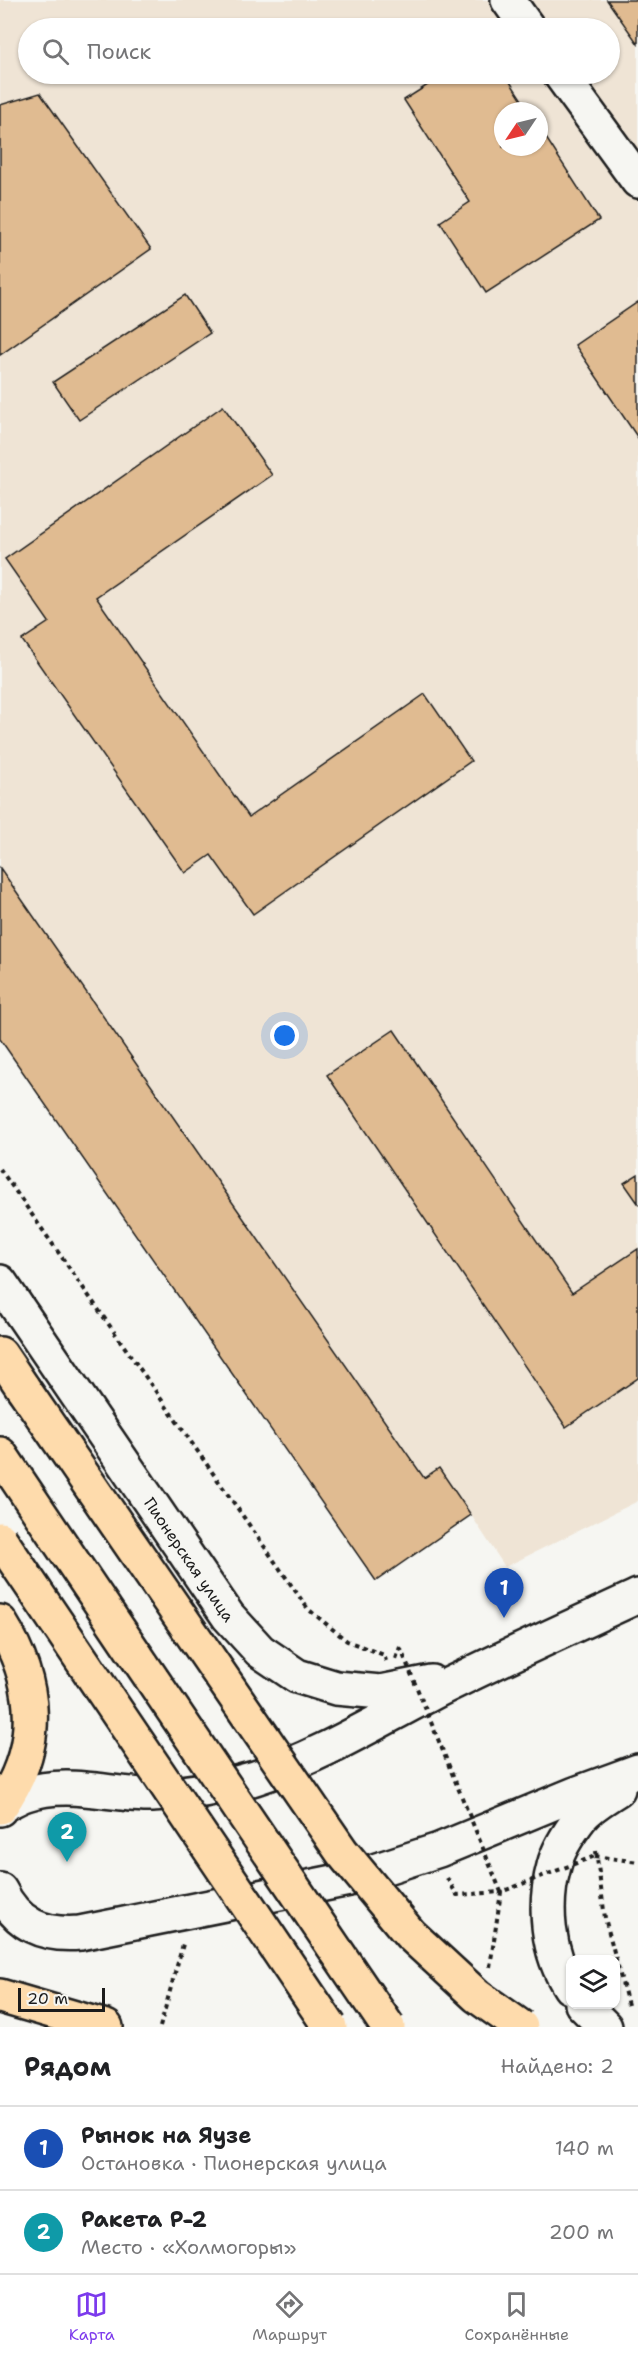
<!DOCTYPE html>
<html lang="ru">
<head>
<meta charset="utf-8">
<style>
  body { margin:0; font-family:"Shantell Sans",sans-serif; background:#f2f2f2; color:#202124 }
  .controls { position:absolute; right:18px; bottom:18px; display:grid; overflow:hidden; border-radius:12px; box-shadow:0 2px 4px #0004 }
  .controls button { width:54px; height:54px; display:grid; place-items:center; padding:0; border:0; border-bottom:2px solid #e0e0e0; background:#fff; color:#202124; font:30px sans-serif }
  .compass { position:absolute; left:494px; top:102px; width:54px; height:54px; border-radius:50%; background:#fff; box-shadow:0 2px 4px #0004; rotate:235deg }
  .scale { position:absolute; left:18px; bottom:15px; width:87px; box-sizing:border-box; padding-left:6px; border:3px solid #1c1c1c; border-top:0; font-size:16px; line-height:21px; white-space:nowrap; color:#1c1c1c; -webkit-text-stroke:4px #f6f6f2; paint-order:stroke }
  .you { position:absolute; left:285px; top:1036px; width:21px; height:21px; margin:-15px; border:4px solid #fff; border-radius:50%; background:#1a73e8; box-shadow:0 0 0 9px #1a73e833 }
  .badge { display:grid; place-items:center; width:39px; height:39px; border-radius:50%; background:#7c3aed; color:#fff; font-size:20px; font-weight:700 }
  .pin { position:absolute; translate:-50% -50px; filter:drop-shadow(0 2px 3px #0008) }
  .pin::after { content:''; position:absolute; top:32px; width:21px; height:18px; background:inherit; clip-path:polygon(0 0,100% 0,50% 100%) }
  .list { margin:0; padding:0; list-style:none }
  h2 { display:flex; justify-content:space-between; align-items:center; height:78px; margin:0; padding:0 24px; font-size:26px }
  h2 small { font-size:20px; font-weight:400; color:#757577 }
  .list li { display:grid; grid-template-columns:39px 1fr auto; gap:18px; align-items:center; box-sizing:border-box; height:84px; padding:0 24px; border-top:2px solid #e0e0e0 }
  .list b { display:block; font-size:22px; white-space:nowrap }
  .list p { margin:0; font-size:20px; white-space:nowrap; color:#757577 }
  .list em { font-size:20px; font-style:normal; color:#757577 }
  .icon { flex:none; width:33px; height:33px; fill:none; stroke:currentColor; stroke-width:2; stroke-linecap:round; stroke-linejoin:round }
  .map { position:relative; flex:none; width:638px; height:2027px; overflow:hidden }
  .search { position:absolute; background:#fff; box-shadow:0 2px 4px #0004; left:18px; right:18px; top:18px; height:66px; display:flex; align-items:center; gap:15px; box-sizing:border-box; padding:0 21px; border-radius:33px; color:#757577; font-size:22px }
  .sheet { height:246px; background:#fff }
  nav { display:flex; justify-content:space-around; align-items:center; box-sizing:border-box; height:84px; border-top:2px solid #e0e0e0; background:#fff; font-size:16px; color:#757577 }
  nav a { display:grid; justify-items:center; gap:3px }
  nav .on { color:#7c3aed }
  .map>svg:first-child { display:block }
  .built { fill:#efe4d5; fill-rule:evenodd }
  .building { fill:#e0bb91; stroke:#1c1c1c; stroke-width:1.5 }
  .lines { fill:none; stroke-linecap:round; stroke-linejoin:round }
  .minor-casing { stroke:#1c1c1c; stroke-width:38 }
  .major-casing { stroke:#1c1c1c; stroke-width:38 }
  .highway-casing { stroke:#1c1c1c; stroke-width:38 }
  .path { stroke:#1c1c1c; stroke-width:4; stroke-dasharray:4.5 4.5; stroke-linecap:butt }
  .minor { stroke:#f6f6f2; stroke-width:33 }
  .major { stroke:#fedbac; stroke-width:33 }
  .highway { stroke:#fedbac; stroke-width:33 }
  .major-bridge-casing { stroke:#1c1c1c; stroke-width:38; stroke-linecap:butt }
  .path-bridge { stroke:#1c1c1c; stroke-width:4; stroke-dasharray:4.5 4.5; stroke-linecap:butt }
  .major-bridge { stroke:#fedbac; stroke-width:33 }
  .labels { text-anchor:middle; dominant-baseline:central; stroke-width:4.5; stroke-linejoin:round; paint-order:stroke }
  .street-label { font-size:16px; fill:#1c1c1c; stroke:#f6f6f2 }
</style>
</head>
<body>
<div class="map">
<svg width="638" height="2027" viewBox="0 0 638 2027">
  <rect width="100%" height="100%" fill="#f6f6f2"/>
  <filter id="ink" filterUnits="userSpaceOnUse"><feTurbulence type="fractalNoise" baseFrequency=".0167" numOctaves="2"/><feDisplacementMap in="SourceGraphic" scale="12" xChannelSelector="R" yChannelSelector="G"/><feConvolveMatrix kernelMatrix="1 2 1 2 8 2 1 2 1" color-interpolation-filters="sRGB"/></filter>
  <g filter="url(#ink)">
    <path class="built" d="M0 0H638V1501L505 1567 471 1515 376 1581 0 1039ZM28 28H610V74H28ZM503 111H539V147H503Z"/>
    <path class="building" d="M607 0H638V44Z
      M445 74H505L529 111H503V147H539V127L599 220 486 293 440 222 470 202 404 100Z
      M40 93 151 249 0 355V105Z
      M185 295 210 333 79 420 53 382Z
      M638 302V438L575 345Z
      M223 406 272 475 96 597 249 817 425 694 471 761 253 914 211 855 185 873 22 640 49 622 5 559Z
      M0 868 424 1478 439 1468 471 1515 376 1581 0 1039Z
      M394 1030 572 1293 638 1249V1378L566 1427 327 1075Z
      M638 1174V1203L624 1183Z"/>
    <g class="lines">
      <defs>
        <g id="minor">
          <path d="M508 0 528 28"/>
          <path d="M560 74 638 181"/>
          <path id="s1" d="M0 1282 228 1616 260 1651 297 1676 336 1688 381 1692 431 1682"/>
          <path d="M0 1809 1 1806C9 1802 17 1797 26 1794 67 1780 110 1795 152 1795 187 1794 222 1788 255 1778 317 1758 374 1723 432 1693 500 1659 569 1628 638 1596"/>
          <path d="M0 1890C17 1925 43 1936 80 1933L349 1879 439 1850 575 1794 638 1771"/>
          <path d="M570 1987C547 1953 543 1905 554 1866 558 1849 571 1830 581 1817 591 1805 606 1797 618 1789"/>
          <path d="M582 2004 605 2027"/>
        </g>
        <path id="major" d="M0 1354 23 1388
          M0 1454 137 1657
          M0 1622C38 1683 43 1746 0 1807"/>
        <path id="highway" d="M0 1996 106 2027"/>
      </defs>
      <use href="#minor" class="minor-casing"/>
      <use href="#major" class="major-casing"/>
      <use href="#highway" class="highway-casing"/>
      <path class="path" d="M0 1169 308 1609 347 1641 384 1655 386 1661
        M396 1659 400 1647
        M596 1851 605 1918 628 2005
        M595 1856 638 1862
        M447 1878 457 1895 501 1892 490 1967
        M160 2027 183 1944"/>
      <use href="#minor" class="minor"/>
      <use href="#major" class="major"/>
      <use href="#highway" class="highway"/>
      <defs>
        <path id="major-bridge" d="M23 1388 342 1852 410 1934 477 1996 521 2027
          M0 1539 330 2027
          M137 1657 388 2027"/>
      </defs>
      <use href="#major-bridge" class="major-bridge-casing"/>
      <path class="path-bridge" d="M400 1647 501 1892 595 1856"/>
      <use href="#major-bridge" class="major-bridge"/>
    </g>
  </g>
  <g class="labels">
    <g class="street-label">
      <text stroke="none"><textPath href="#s1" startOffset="336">Пионерская улица</textPath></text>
    </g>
  </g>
</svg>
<div class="controls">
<button><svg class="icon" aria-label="layers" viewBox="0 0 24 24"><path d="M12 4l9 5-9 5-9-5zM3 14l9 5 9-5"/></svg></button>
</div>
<svg class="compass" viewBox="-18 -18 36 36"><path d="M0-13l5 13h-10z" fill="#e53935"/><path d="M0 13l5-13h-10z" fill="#757577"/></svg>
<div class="scale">20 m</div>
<div class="you"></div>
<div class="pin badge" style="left:504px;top:1618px;background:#1a4fb4">1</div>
<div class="pin badge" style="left:67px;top:1862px;background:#0f9aa8">2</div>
<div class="search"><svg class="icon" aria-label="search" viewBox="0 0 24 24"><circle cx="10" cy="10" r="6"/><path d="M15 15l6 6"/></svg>Поиск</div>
</div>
<section class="sheet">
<h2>Рядом<small>Найдено: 2</small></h2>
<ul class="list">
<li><span class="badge" style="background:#1a4fb4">1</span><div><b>Рынок на Яузе</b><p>Остановка · Пионерская улица</p></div><em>140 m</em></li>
<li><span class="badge" style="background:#0f9aa8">2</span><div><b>Ракета Р-2</b><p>Место · «Холмогоры»</p></div><em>200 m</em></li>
</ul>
</section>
<nav>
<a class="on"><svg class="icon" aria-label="map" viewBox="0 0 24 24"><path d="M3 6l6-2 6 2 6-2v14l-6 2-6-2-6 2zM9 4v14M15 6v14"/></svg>Карта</a>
<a><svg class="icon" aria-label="directions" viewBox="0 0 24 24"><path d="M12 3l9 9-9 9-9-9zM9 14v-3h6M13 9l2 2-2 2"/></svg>Маршрут</a>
<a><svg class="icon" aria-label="saved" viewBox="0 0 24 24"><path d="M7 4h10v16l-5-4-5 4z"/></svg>Сохранённые</a>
</nav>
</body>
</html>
